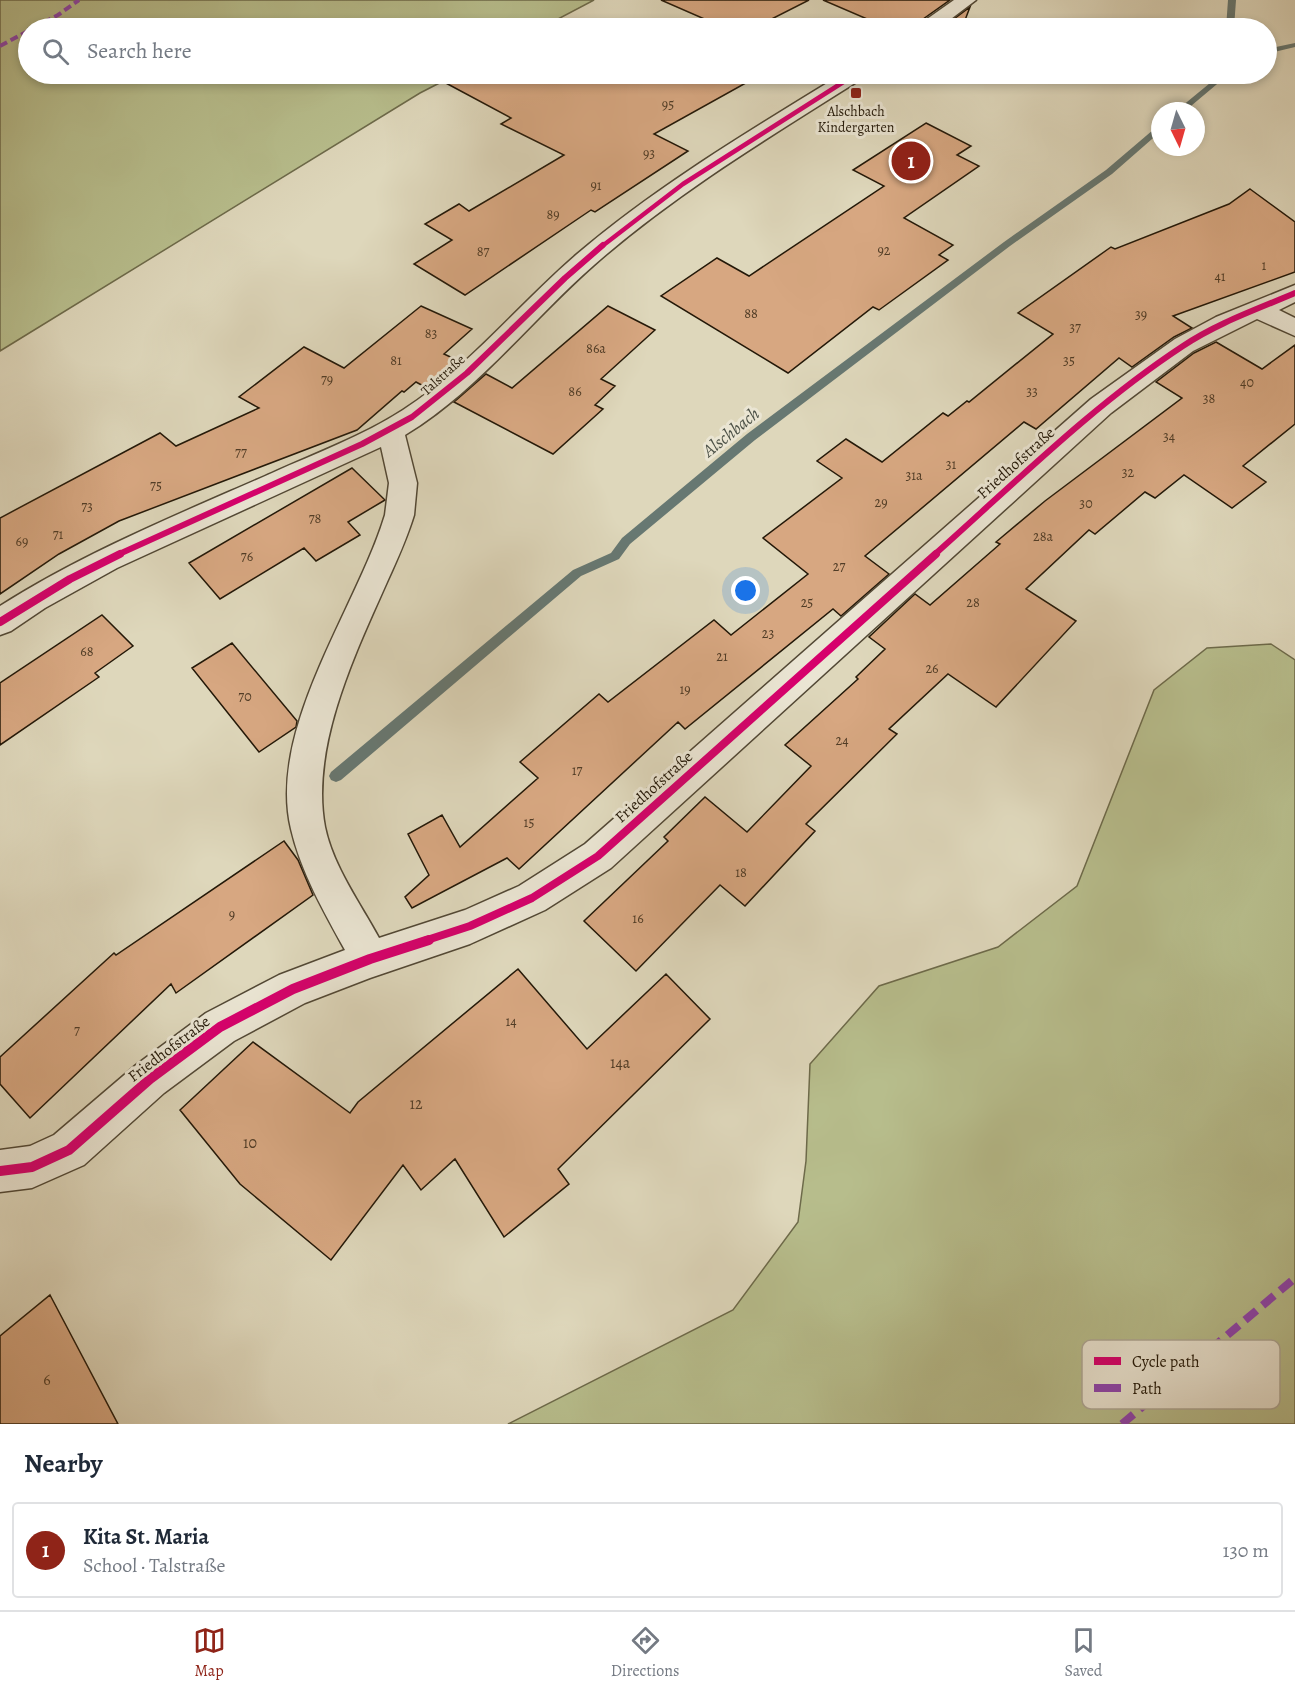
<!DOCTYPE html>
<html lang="en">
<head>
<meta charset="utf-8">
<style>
  body { margin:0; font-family:Alegreya,serif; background:#f2f2f3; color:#1f2937 }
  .compass { position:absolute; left:1151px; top:102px; width:54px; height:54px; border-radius:50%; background:#fff; box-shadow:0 3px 9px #0003; rotate:175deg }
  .you { position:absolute; left:746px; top:591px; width:21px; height:21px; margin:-15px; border:4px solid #fff; border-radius:50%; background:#1a73e8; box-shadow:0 0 0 9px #1a73e833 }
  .badge { display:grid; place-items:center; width:39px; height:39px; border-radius:50%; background:#8f2418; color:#fff; font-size:20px; font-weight:700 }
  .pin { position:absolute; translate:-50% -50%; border:3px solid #fff; box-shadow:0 2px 6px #0006 }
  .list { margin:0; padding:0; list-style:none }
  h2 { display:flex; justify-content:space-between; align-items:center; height:78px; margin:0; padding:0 24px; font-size:26px }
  h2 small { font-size:20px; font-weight:400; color:#747a83 }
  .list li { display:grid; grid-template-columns:39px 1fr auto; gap:18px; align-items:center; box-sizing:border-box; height:96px; margin:0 12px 12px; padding:0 12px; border:2px solid #e0e1e3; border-radius:6px }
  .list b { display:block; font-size:22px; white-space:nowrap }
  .list p { margin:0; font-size:20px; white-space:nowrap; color:#747a83 }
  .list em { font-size:20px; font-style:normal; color:#747a83 }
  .icon { flex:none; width:33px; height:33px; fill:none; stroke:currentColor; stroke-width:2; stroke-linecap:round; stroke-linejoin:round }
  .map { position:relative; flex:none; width:1295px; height:1424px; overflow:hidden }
  .search { position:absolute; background:#fff; box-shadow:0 3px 9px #0003; left:18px; right:18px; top:18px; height:66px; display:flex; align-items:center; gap:15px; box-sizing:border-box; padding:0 21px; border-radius:33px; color:#747a83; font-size:22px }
  .sheet { height:186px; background:#fff }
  nav { display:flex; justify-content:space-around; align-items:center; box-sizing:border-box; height:84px; border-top:2px solid #e0e1e3; background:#fff; font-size:16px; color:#747a83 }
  nav a { display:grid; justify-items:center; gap:3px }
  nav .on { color:#8f2418 }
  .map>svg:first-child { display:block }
  .green { fill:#b7bd8c; stroke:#6d6a4a; stroke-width:1.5 }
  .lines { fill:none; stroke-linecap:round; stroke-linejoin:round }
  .stream { fill:#677872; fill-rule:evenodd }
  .building { fill:#d7a781; stroke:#231808; stroke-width:1.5 }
  .minor-casing { stroke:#524835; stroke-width:3 }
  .minor { fill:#eae5d3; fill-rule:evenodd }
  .quiet-far1 { stroke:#8e44ad; stroke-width:4; stroke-dasharray:8 4; stroke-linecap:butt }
  .quiet { stroke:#8e44ad; stroke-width:8; stroke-dasharray:15 8; stroke-linecap:butt }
  .cycleway-far3-casing { stroke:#eae5d3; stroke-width:7 }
  .cycleway-far2-casing { stroke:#eae5d3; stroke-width:9 }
  .cycleway-far1-casing { stroke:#eae5d3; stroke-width:11 }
  .cycleway-casing { stroke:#eae5d3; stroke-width:14 }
  .cycleway-far3 { stroke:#d6006c; stroke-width:4.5 }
  .cycleway-far2 { stroke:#d6006c; stroke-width:6 }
  .cycleway-far1 { stroke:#d6006c; stroke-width:8 }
  .cycleway { stroke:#d6006c; stroke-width:10 }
  .poi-dot { fill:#8f2418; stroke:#eae5d3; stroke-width:2 }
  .labels { text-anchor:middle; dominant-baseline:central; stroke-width:6; stroke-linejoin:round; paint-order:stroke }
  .number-label { font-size:14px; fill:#503c26 }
  .far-poi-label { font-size:14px; fill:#231808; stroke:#eae5d3 }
  .far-street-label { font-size:14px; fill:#231808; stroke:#eae5d3 }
  .street-label { font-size:16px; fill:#231808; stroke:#eae5d3 }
  .near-number-label { font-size:16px; fill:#503c26 }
  .water-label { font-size:18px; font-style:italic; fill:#4b5046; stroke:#eae5d3 }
  .key { fill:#eae5d3; stroke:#aea896; stroke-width:1.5 }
  .key-label { font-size:16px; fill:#231808 }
</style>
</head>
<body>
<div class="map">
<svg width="1295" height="1424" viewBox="0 0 1295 1424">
  <rect width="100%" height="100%" fill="#ded7bb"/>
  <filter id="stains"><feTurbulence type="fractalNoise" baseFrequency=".00333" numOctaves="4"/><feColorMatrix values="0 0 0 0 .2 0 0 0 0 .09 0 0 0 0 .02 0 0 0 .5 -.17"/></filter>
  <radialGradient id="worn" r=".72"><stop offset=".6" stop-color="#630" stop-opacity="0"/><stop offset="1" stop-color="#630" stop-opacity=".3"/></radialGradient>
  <path class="green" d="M0 0H594L541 28H28V74H457L420 93 0 351Z
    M1271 644 1295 660V1424H508L733 1310 798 1222 806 1161 810 1064 879 986 998 947 1077 886 1154 690 1207 648Z"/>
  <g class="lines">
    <path class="stream" d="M1228 0H1236L1234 28H1226Z
      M1295 43V47L1266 54V49Z
      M1221 74H1229L1185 111H1176Z
      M1160 124V132L1112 174 1010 246 755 440 630 544 619 559 581 576 341 780 336 782 331 780 329 776 331 772 573 570 611 553 622 538 747 434 1004 242 1106 170Z"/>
  </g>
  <path class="building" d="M661 0H809L754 28H725Z
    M823 0H950L919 22 916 28H888Z
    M970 7 962 28H942Z
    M429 74H762L654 134 688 151 595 212 591 210 465 295 414 264 452 240 425 224 459 204 469 211 564 155 501 124 511 118Z
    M926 123 971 146 957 155 979 166 904 218 953 245 939 255 948 260 879 310 873 307 788 373 661 296 717 258 749 276 884 186 853 170Z
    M1250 189 1295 222V272L1173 316 1192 328 1174 337 1132 367 1119 358 1036 429 1024 422 865 556 889 574 841 616 833 609 685 729 678 722 519 869 507 858 412 908 405 897 429 875 408 834 442 815 460 847 538 778 520 762 599 694 608 702 714 620 731 635 808 574 763 538 842 478 817 461 846 439 882 462 943 413 948 416 967 401 969 402 1053 334 1018 313 1111 247 1115 249 1229 204Z
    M421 306 472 329 444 354 461 362 429 389 416 382 404 392 402 391 357 430 119 521 59 554 0 594V518L160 433 176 446 259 408 239 397 304 347 344 368Z
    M608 306 655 330 601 379 615 386 595 405 603 409 553 454 454 402 486 374 512 388Z
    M1216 342 1262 369 1295 345V424L1243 466 1266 482 1232 508 1184 475 1155 498 1145 492 1095 534 1089 530 1026 589 1076 621 996 707 948 674 889 729 897 734 806 824 815 831 745 906 720 885 636 971 584 921 668 841 664 837 705 797 747 832 811 766 785 745 858 679 856 677 885 649 869 637 915 594 930 605 1000 544 996 542 1045 501 1182 398 1156 382 1194 353Z
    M352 468 385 500 348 522 360 535 316 561 304 548 220 599 189 563Z
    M102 615 133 646 95 673 99 677 0 745V683Z
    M232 643 297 721 296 727 259 752 192 668Z
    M284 841 298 860 313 895 176 993 171 984 30 1118 0 1084V1057L114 953 116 955Z
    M518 969 587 1049 666 974 710 1019 558 1169 569 1184 504 1237 455 1159 421 1190 403 1165 331 1260 240 1184 180 1110 253 1042 350 1113 358 1102Z
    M50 1295 118 1424H0V1336Z"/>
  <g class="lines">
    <defs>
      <path id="minor" d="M954 0H976L939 28H918L920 24Z
        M842 74H866L863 78C771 136 676 193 594 265 530 321 478 391 405 435L417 483 414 515C407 538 397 560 387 582 355 654 310 747 325 827 333 866 360 903 379 938L465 910 519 886 585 844 1091 399 1175 339 1216 317 1295 285V302L1279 310 1295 318V336L1257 319 1193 351 1111 413 611 868 545 910 470 944 370 978 305 1003 234 1041 164 1093 84 1165 32 1188 0 1192V1150L30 1146 54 1135 136 1065 206 1013 279 975 345 950C324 912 301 872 291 829 267 728 357 608 385 515L389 483 381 447 117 568 45 608 11 631 0 635V606C85 552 179 514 272 473 316 453 363 436 403 410 468 368 518 305 576 255 658 185 751 130 842 74Z"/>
    </defs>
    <use href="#minor" class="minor-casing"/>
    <use href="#minor" class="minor"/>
    <path class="quiet-far1" d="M33 28 58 15 79 0
      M0 46 28 31"/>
    <path class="quiet" d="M1122 1424 1295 1278"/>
    <defs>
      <path id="cycleway-far3" d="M601 247 683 184 856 74"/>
      <path id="cycleway-far2" d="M117 555 362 444 412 417 467 373 565 278 603 245
        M934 555C1015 483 1093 405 1183 346 1217 323 1258 309 1295 293"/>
      <path id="cycleway-far1" d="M0 622 70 579 120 554
        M424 941 470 926 532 898 598 856 936 554"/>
      <path id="cycleway" d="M0 1171 32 1167 69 1150 150 1079 220 1027 293 989 370 959 429 940"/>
    </defs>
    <use href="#cycleway-far3" class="cycleway-far3-casing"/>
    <use href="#cycleway-far2" class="cycleway-far2-casing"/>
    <use href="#cycleway-far1" class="cycleway-far1-casing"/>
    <use href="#cycleway" class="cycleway-casing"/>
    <use href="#cycleway-far3" class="cycleway-far3"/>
    <use href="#cycleway-far2" class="cycleway-far2"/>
    <use href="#cycleway-far1" class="cycleway-far1"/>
    <use href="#cycleway" class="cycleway"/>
  </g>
  <rect class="poi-dot" x="850" y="87" width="12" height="12" rx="3"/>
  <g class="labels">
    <g class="number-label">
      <text x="668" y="104">95</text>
      <text x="649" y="153">93</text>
      <text x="596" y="185">91</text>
      <text x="553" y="214">89</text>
      <text x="884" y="250">92</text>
      <text x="483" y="251">87</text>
      <text x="1264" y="265">1</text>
      <text x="1220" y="276">41</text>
      <text x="751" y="313">88</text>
      <text x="1141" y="314">39</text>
      <text x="1075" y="327">37</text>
      <text x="431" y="333">83</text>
      <text x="596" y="348">86a</text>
      <text x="396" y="360">81</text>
      <text x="1069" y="360">35</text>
      <text x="327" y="379">79</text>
      <text x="1247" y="382">40</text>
      <text x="575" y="391">86</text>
      <text x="1032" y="391">33</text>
      <text x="1209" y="398">38</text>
      <text x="1169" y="436">34</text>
      <text x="241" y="452">77</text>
      <text x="951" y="464">31</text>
      <text x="1128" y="472">32</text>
      <text x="914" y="475">31a</text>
      <text x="156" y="485">75</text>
      <text x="881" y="502">29</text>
      <text x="1086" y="503">30</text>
      <text x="87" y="506">73</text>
      <text x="315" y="518">78</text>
      <text x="58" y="534">71</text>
      <text x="1043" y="536">28a</text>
      <text x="22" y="541">69</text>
      <text x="247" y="556">76</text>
      <text x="839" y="566">27</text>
      <text x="807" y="602">25</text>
      <text x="973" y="602">28</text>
      <text x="768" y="633">23</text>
      <text x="87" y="651">68</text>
      <text x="722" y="656">21</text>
      <text x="932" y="668">26</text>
      <text x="685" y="689">19</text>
      <text x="245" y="696">70</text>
      <text x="842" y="740">24</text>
      <text x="577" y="770">17</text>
      <text x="529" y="822">15</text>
      <text x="741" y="872">18</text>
      <text x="232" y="914">9</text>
      <text x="638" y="918">16</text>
      <text x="511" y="1021">14</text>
      <text x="77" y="1030">7</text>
    </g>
    <g class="far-poi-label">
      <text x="856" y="111">Alschbach<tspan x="856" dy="16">Kindergarten</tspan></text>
    </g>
    <g class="far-street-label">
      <text transform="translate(443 375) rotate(-42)">Talstraße</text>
    </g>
    <g class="street-label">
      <text transform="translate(1016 463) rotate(-42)">Friedhofstraße</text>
      <text transform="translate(654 787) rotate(-42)">Friedhofstraße</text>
      <text transform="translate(169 1049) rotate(-37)">Friedhofstraße</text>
    </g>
    <g class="near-number-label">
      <text x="620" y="1063">14a</text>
      <text x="416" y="1104">12</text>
      <text x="250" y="1143">10</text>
      <text x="47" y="1380">6</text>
    </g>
    <g class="water-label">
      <text transform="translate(731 432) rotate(-39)">Alschbach</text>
    </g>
  </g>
  <rect x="1082" y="1340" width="198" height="69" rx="9" class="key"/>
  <rect x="1094" y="1357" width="27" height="8" fill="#d6006c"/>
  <rect x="1094" y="1384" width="27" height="8" fill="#8e44ad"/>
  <g class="key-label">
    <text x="1132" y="1367">Cycle path</text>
    <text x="1132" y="1394">Path</text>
  </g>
  <rect width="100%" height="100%" filter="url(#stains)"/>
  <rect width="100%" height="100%" fill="url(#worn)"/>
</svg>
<svg class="compass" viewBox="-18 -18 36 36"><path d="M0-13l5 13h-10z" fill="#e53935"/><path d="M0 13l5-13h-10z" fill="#747a83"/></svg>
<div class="you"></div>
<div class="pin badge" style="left:911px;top:161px">1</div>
<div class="search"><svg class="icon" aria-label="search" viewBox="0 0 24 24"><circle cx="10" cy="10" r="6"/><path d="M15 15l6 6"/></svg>Search here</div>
</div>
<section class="sheet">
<h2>Nearby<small></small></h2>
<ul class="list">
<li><span class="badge">1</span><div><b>Kita St. Maria</b><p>School · Talstraße</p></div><em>130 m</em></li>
</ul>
</section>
<nav>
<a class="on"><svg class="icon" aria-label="map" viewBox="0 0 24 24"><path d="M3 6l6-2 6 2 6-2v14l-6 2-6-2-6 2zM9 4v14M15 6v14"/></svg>Map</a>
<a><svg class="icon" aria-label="directions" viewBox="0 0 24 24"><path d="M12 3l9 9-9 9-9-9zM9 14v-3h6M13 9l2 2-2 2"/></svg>Directions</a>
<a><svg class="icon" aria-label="saved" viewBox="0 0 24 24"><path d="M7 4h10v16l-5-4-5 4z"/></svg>Saved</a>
</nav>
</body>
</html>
